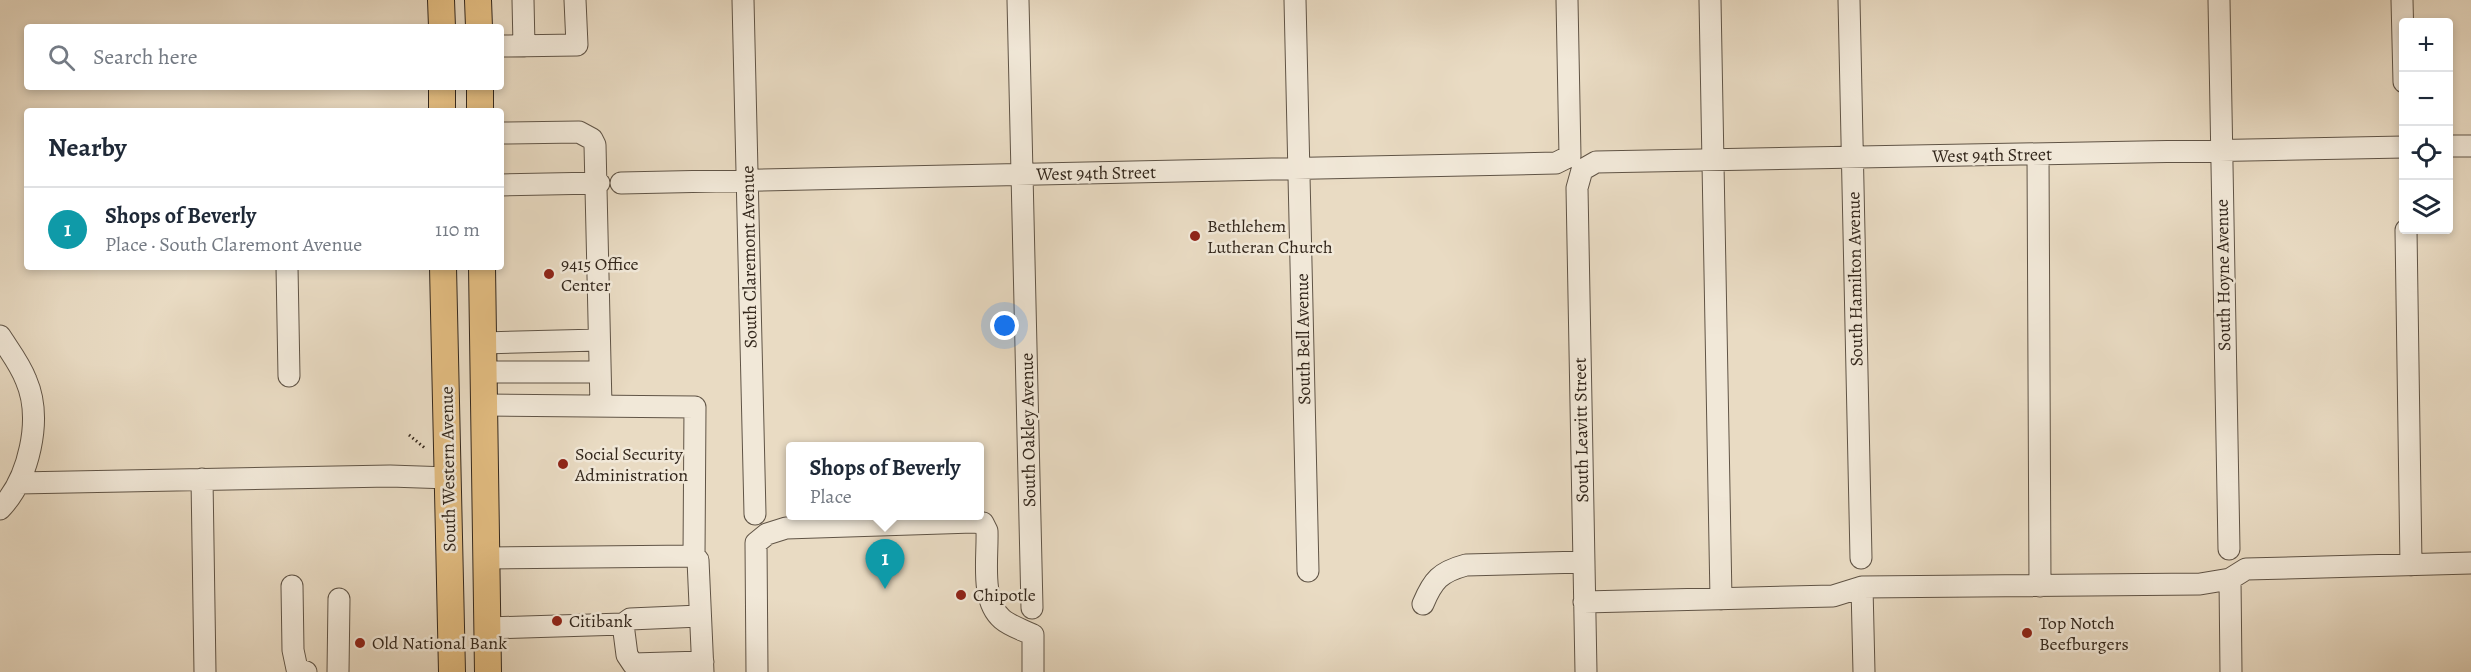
<!DOCTYPE html>
<html lang="en">
<head>
<meta charset="utf-8">
<style>
  body { margin:0; font-family:Alegreya,serif; background:#f6f6f7; color:#1f2937 }
  .controls { position:absolute; right:18px; top:18px; display:grid; overflow:hidden; border-radius:6px; box-shadow:0 3px 9px #0003 }
  .controls button { width:54px; height:54px; display:grid; place-items:center; padding:0; border:0; border-bottom:2px solid #e0e1e3; background:#fff; color:#1f2937; font:30px sans-serif }
  .you { position:absolute; left:1005px; top:326px; width:21px; height:21px; margin:-15px; border:4px solid #fff; border-radius:50%; background:#1a73e8; box-shadow:0 0 0 9px #1a73e833 }
  .badge { display:grid; place-items:center; width:39px; height:39px; border-radius:50%; background:#0b8043; color:#fff; font-size:20px; font-weight:700 }
  .pin { position:absolute; translate:-50% -50px; filter:drop-shadow(0 2px 3px #0008) }
  .pin::after { content:''; position:absolute; top:32px; width:21px; height:18px; background:inherit; clip-path:polygon(0 0,100% 0,50% 100%) }
  .popup { position:absolute; left:786px; top:442px; width:198px; height:78px; box-sizing:border-box; display:grid; place-content:center; border-radius:6px; background:#fff; filter:drop-shadow(0 2px 4px #0005); font-size:20px; white-space:nowrap; color:#747a83 }
  .popup b { font-size:22px; color:#1f2937 }
  .popup::after { content:''; position:absolute; left:50%; top:100%; margin-left:-12px; border:12px solid transparent; border-top-color:#fff }
  .list { margin:0; padding:0; list-style:none }
  h2 { display:flex; justify-content:space-between; align-items:center; height:78px; margin:0; padding:0 24px; font-size:26px }
  h2 small { font-size:20px; font-weight:400; color:#747a83 }
  .list li { display:grid; grid-template-columns:39px 1fr auto; gap:18px; align-items:center; box-sizing:border-box; height:84px; padding:0 24px; border-top:2px solid #e0e1e3 }
  .list b { display:block; font-size:22px; white-space:nowrap }
  .list p { margin:0; font-size:20px; white-space:nowrap; color:#747a83 }
  .list em { font-size:20px; font-style:normal; color:#747a83 }
  .icon { flex:none; width:33px; height:33px; fill:none; stroke:currentColor; stroke-width:2; stroke-linecap:round; stroke-linejoin:round }
  .map { position:relative; flex:none; width:2471px; height:672px; overflow:hidden }
  .search { position:absolute; background:#fff; box-shadow:0 3px 9px #0003; left:24px; top:24px; width:480px; height:66px; display:flex; align-items:center; gap:15px; box-sizing:border-box; padding:0 21px; border-radius:6px; color:#747a83; font-size:22px }
  .panel { position:absolute; background:#fff; box-shadow:0 3px 9px #0003; left:24px; top:108px; width:480px; height:162px; border-radius:6px }
  .map>svg:first-child { display:block }
  .lines { fill:none; stroke-linecap:round; stroke-linejoin:round }
  .minor-casing { stroke:#605446; stroke-width:23 }
  .major-casing { stroke:#33271c; stroke-width:28 }
  .path { stroke:#33271c; stroke-width:3; stroke-dasharray:1.5 3; stroke-linecap:butt }
  .minor { stroke:#f1e8d8; stroke-width:21 }
  .major { stroke:#e4be82; stroke-width:26 }
  .poi-dot { fill:#8f2418; stroke:#f1e8d8; stroke-width:2 }
  .labels { text-anchor:middle; dominant-baseline:central; stroke-width:5; stroke-linejoin:round; paint-order:stroke }
  .street-label { font-size:18px; fill:#33271c; stroke:#f1e8d8 }
  .poi-label { font-size:18px; fill:#33271c; stroke:#f1e8d8; text-anchor:start }
</style>
</head>
<body>
<div class="map">
<svg width="2471" height="672" viewBox="0 0 2471 672">
  <rect width="100%" height="100%" fill="#e9dbc3"/>
  <filter id="stains"><feTurbulence type="fractalNoise" baseFrequency=".00333" numOctaves="4"/><feColorMatrix values="0 0 0 0 .2 0 0 0 0 .09 0 0 0 0 .02 0 0 0 .5 -.17"/></filter>
  <radialGradient id="worn" r=".72"><stop offset=".6" stop-color="#630" stop-opacity="0"/><stop offset="1" stop-color="#630" stop-opacity=".3"/></radialGradient>
  <g class="lines">
    <defs>
      <path id="minor" d="M523 0 524 46
        M743 0 755 514
        M1018 0 1032 608
        M1295 0 1308 571
        M1710 0 1721 599
        M1849 0 1861 558
        M2219 0 2229 549
        M2402 0 2404 82
        M501 46 577 45 575 0
        M501 133 579 132 592 139 595 145 601 406
        M2448 146H2471
        M2038 154 2040 586
        M621 183 1556 163 1570 156 1567 0
        M501 185 599 183
        M2406 230 2411 565
        M287 267 289 376
        M0 336C9 350 20 364 26 380 43 419 29 479 0 509
        M483 343 599 340
        M484 372H600
        M484 405 695 407 694 556 698 560 703 672
        M202 479 205 672
        M18 483 390 476 449 478
        M487 558 694 556
        M2230 579 2231 672
        M292 586 293 650 297 669 306 672
        M1862 587 1864 672
        M1584 602 1833 596 1862 587 2200 584 2230 579 2246 569 2471 563
        M1423 604C1433 580 1440 572 1466 565L1584 562
        M700 616 630 619 623 624 627 655 633 664 703 662
        M488 628 623 624
        M338 672 339 599
        M757 672 756 543 767 534 786 528 973 522 983 523 987 531C988 558 980 600 1002 619 1010 626 1023 630 1033 635V672
        M1586 672 1577 188 1582 170 1596 162 2404 147"/>
      <path id="major" d="M441 0 442 27
        M478 0 479 27
        M442 87V111
        M480 87V111
        M443 267 452 672
        M482 267 488 672"/>
    </defs>
    <use href="#minor" class="minor-casing"/>
    <use href="#major" class="major-casing"/>
    <path class="path" d="M409 435 426 449"/>
    <use href="#minor" class="minor"/>
    <use href="#major" class="major"/>
  </g>
  <g class="poi-dot">
    <circle cx="1195" cy="236" r="6"/>
    <circle cx="549" cy="274" r="6"/>
    <circle cx="563" cy="464" r="6"/>
    <circle cx="961" cy="595" r="6"/>
    <circle cx="557" cy="621" r="6"/>
    <circle cx="2027" cy="633" r="6"/>
    <circle cx="360" cy="643" r="6"/>
  </g>
  <g class="labels">
    <g class="street-label">
      <text transform="translate(1992 155) rotate(-1)">West 94th Street</text>
      <text transform="translate(1096 173) rotate(-1)">West 94th Street</text>
      <text transform="translate(749 257) rotate(-91)">South Claremont Avenue</text>
      <text transform="translate(2223 275) rotate(-91)">South Hoyne Avenue</text>
      <text transform="translate(1855 279) rotate(-91)">South Hamilton Avenue</text>
      <text transform="translate(1303 339) rotate(-91)">South Bell Avenue</text>
      <text transform="translate(1028 430) rotate(-91)">South Oakley Avenue</text>
      <text transform="translate(1581 430) rotate(-91)">South Leavitt Street</text>
      <text transform="translate(448 469) rotate(-91)">South Western Avenue</text>
    </g>
    <g class="poi-label">
      <text x="1207" y="226">Bethlehem<tspan x="1207" dy="21">Lutheran Church</tspan></text>
      <text x="561" y="264">9415 Office<tspan x="561" dy="21">Center</tspan></text>
      <text x="575" y="454">Social Security<tspan x="575" dy="21">Administration</tspan></text>
      <text x="973" y="595">Chipotle</text>
      <text x="569" y="621">Citibank</text>
      <text x="2039" y="623">Top Notch<tspan x="2039" dy="21">Beefburgers</tspan></text>
      <text x="372" y="643">Old National Bank</text>
    </g>
  </g>
  <rect width="100%" height="100%" filter="url(#stains)"/>
  <rect width="100%" height="100%" fill="url(#worn)"/>
</svg>
<div class="controls">
<button>+</button>
<button>−</button>
<button><svg class="icon" aria-label="locate" viewBox="0 0 24 24"><circle cx="12" cy="12" r="6"/><path d="M12 2v4M12 18v4M2 12h4M18 12h4"/></svg></button>
<button><svg class="icon" aria-label="layers" viewBox="0 0 24 24"><path d="M12 4l9 5-9 5-9-5zM3 14l9 5 9-5"/></svg></button>
</div>
<div class="you"></div>
<div class="pin badge" style="left:885px;top:589px;background:#0f9aa8">1</div>
<div class="popup"><b>Shops of Beverly</b>Place</div>
<div class="search"><svg class="icon" aria-label="search" viewBox="0 0 24 24"><circle cx="10" cy="10" r="6"/><path d="M15 15l6 6"/></svg>Search here</div>
<section class="panel">
<h2>Nearby<small></small></h2>
<ul class="list">
<li><span class="badge" style="background:#0f9aa8">1</span><div><b>Shops of Beverly</b><p>Place · South Claremont Avenue</p></div><em>110 m</em></li>
</ul>
</section>
</div>
</body>
</html>
